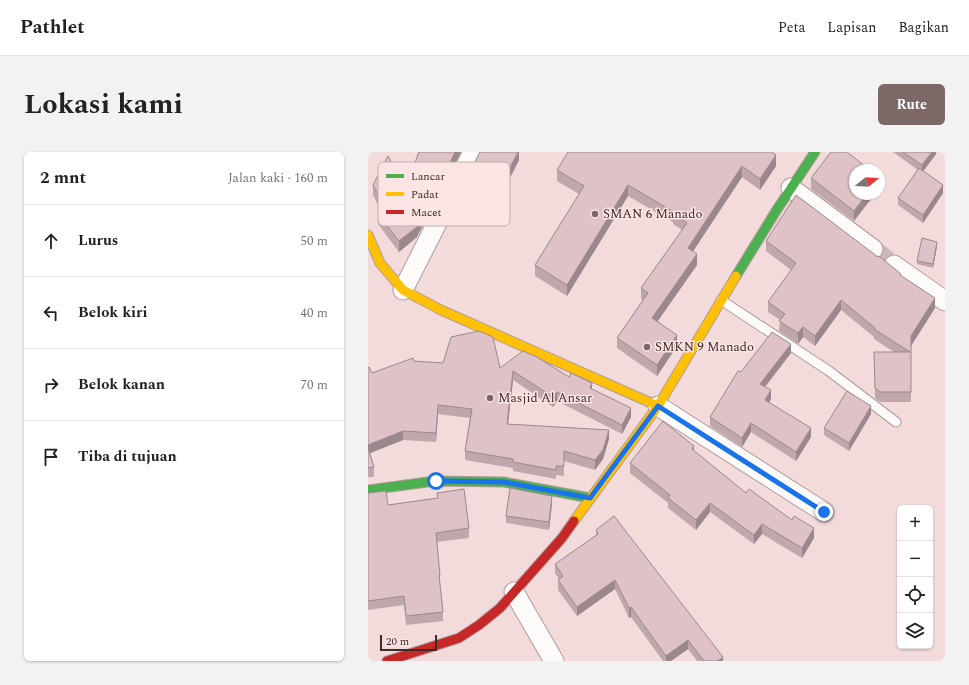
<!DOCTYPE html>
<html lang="id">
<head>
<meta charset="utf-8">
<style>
  body { margin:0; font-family:Spectral,serif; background:#f2f2f2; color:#222 }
  .controls { position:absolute; right:12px; bottom:12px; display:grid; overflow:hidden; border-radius:6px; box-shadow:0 1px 3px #0004 }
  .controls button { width:36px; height:36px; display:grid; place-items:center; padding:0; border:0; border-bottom:1px solid #e0e0e0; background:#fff; color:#222; font:20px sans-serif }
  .compass { position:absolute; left:481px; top:12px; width:36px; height:36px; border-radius:50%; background:#fff; box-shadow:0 1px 3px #0004; rotate:72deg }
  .scale { position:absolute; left:12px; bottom:10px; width:57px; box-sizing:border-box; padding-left:4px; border:2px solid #3e2a2a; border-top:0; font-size:11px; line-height:14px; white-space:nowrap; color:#3e2a2a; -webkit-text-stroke:3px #fbe4e4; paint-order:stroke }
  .stop { position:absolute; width:12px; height:12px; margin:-9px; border:3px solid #1a73e8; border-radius:50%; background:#fff }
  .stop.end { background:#1a73e8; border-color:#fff; box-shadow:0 1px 4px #0008 }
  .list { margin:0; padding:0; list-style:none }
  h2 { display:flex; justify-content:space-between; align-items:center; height:52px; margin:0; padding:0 16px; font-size:17px }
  h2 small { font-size:13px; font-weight:400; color:#767676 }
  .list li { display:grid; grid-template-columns:26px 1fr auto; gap:12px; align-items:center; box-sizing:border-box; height:72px; padding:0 16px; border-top:1px solid #e0e0e0 }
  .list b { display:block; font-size:15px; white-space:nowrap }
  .list em { font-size:13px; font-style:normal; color:#767676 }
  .icon { flex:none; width:22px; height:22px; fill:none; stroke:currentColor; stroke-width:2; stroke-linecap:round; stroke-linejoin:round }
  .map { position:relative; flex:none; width:577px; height:509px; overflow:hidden; border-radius:6px }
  header { display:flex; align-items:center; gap:24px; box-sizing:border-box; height:56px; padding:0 20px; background:#fff; border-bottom:1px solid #e0e0e0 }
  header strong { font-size:19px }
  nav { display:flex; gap:22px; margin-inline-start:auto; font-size:14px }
  .intro { display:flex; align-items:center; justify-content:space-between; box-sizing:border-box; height:96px; padding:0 24px }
  h1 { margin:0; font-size:28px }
  .button { padding:10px 18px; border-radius:6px; background:#7d6868; color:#fff; font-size:14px; font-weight:700 }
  main { display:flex; gap:24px; padding:0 24px }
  aside { flex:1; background:#fff; border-radius:6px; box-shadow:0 1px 3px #0004 }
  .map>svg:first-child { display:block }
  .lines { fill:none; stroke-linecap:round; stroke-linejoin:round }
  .street-tunnel { stroke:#cfb8b8; stroke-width:19; stroke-dasharray:19 10; stroke-linecap:butt }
  .lane-casing { stroke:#b09c9c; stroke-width:11 }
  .street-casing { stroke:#b09c9c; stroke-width:21 }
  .fast-casing { stroke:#b09c9c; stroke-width:11 }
  .slow-casing { stroke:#b09c9c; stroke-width:11 }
  .jam-casing { stroke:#b09c9c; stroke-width:11 }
  .lane { stroke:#fdfafa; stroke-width:9 }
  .street { stroke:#fdfafa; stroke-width:19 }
  .fast { stroke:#4caf50; stroke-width:9 }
  .slow { stroke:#ffc107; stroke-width:9 }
  .jam { stroke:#c62828; stroke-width:9 }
  .wall { fill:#bfa7ac }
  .shaded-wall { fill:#9b888c }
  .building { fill:#dec2c8; stroke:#9b888c }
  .route { stroke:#1a73e8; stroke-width:5 }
  .poi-dot { fill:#7d6868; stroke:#fbe4e4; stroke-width:1.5 }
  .labels { text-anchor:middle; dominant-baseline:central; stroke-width:3; stroke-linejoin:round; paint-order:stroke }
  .poi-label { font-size:13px; fill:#3e2a2a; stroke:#fbe4e4; text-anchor:start }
  .key { fill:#fbe4e4; stroke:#c2acac; stroke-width:1 }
  .key-label { font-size:11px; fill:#3e2a2a }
</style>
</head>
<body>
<header>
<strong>Pathlet</strong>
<nav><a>Peta</a><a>Lapisan</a><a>Bagikan</a></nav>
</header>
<div class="intro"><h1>Lokasi kami</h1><a class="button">Rute</a></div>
<main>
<aside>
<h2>2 mnt<small>Jalan kaki · 160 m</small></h2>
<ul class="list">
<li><svg class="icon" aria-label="ahead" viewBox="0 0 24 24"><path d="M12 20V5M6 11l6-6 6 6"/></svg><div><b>Lurus</b></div><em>50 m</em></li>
<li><svg class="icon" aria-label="left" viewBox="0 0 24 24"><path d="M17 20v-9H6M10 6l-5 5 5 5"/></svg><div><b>Belok kiri</b></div><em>40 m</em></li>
<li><svg class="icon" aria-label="right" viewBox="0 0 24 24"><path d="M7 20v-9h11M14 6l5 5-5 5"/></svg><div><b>Belok kanan</b></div><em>70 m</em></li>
<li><svg class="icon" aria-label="arrive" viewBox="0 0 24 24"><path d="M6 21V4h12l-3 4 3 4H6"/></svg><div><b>Tiba di tujuan</b></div></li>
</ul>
</aside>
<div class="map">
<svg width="577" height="509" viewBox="0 0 577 509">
  <rect width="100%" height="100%" fill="#f3dbdb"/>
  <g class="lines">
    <path class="street-tunnel" d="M505 97 526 113"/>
    <defs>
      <path id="lane" d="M353 148 461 219 528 270"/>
      <path id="street" d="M423 36 505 97
        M526 113 577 149
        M35 138 105 0
        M290 254 456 360
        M146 440 186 509"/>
      <path id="fast" d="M368 124 408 59 447 0
        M0 338 67 329 136 330 222 346"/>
      <path id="slow" d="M0 83 12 111 35 138 73 158 290 254
        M206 369 290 254 368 124"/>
      <path id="jam" d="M19 509 91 486 111 473 132 456 194 386 206 369"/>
    </defs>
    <use href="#lane" class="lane-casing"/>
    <use href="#street" class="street-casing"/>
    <use href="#fast" class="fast-casing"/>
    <use href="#slow" class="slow-casing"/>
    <use href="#jam" class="jam-casing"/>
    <use href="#lane" class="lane"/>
    <use href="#street" class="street"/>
    <use href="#fast" class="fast"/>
    <use href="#slow" class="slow"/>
    <use href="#jam" class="jam"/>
  </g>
  <path class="wall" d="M93 0 81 23 78 21 63 58 49 85 31 100 10 72V62L13 59 5 43V33L37 36Z
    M151 0V8L130 49 100 33V23Z
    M525 0H568V2L555 19 575 41 555 71 530 53V46L550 18Z
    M408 14 392 38 374 25 325 99 329 113 290 169 309 194 289 224 249 196V186L275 148 273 147V136L314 78 305 72V70L260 44 199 144 167 124V113L211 42 189 29V18Z
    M502 18 486 69 443 37V26Z
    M398 89 533 124 567 156 543 194V250H512L507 246 506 200H526L506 187V185L473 158 447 194 435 185 430 192 411 179 412 168 400 160V150L423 118 398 99Z
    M569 94 565 116 549 112V109Z
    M423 201 397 235 403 247 401 250 443 285 428 309 383 280 374 295 342 274V265L373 220Z
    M46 209 132 216 201 225 224 238 263 265 254 282 189 249 185 255 145 228 140 272 241 287 235 307 227 318 196 309V324L188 323V327L145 319V316L97 308V299L102 266 70 262 68 290 35 288 2 301 6 315V325H0V216L4 221Z
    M503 262 481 299 456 283V276Z
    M326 300 378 341 446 386 434 406 394 382 386 392 342 360 328 378 300 356V351L262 321V311Z
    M0 341 20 353 69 347V341L101 376V386L69 390 72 423V432L75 460V469L38 473 36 453 0 458Z
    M184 352 181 378 138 371V364Z
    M228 378 355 509H329L320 497 303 509H295L263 465 261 466 247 437 209 464 190 438V428L191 427 187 421V412L228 384Z"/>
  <path class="shaded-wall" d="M87 0H93L81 23V13Z
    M150 0H151V8L130 49V39Z
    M564 0H568V2L554 21V13Z
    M408 3V14L392 38V27Z
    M78 11V21L63 58 49 85 31 100V89Z
    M374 14V25L320 107V96Z
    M511 26H512V36L511 37Z
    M260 33V44L199 144V133Z
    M575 33V41L555 71V63Z
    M499 42H507L486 69V59Z
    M569 90V94L565 116V112Z
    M329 102V113L284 177V166Z
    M567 146V156L543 194V184Z
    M473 148V158L447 194V184Z
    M435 175V185L430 192V181Z
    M309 183V194L289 224V213Z
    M423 192V201L392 241V232Z
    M145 219V228L139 281V272Z
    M224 231V241L222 236Z
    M403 238V247L397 257V248Z
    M189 240V249L185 255V245Z
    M70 253V262L68 290V281Z
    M503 254V262L481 299V291Z
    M263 256V265L254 282V273Z
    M383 271V280L374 295V286Z
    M443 276V285L428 309V300Z
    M241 278V287L235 307 227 318V308Z
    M35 279V288L0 302V293Z
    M326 294V304L324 297Z
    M184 344V352L181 378V370Z
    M342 351V360L328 378V368Z
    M394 372V382L386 392V383Z
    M446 376V386L434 406V396Z
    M247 428V437L209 464V455Z
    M263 455V465L261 466V456Z
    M320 488V497L303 509H298V504Z
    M355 505V509H350Z"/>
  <path class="building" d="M51 0H87L81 13 78 11 63 48 49 75 31 89 10 62 17 56 5 33 20 4 37 36Z
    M112 0H150L130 39 100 23Z
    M200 0H404L408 3 392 27 374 14 320 96 329 102 284 166 309 183 289 213 249 186 280 141 273 136 319 71 305 61 306 60 260 33 199 133 167 113 216 34 189 18Z
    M463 0H479L502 18H487V42H499L486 59 443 26Z
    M535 0H564L554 13Z
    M551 16 575 33 555 63 530 46Z
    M428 43 510 105 511 104 533 122 532 123 567 146 543 184V240H512L507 236 506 200H542L506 177 507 176 473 148 447 184 435 175 430 181 411 169 417 162 400 150 428 111 398 89Z
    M554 86 569 90 565 112 549 109Z
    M111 179 125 185 132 216 155 199 169 205 201 225 203 221 224 231 222 236 263 256 254 273 189 240 185 245 145 219 139 272 241 278 235 298 227 308 196 299V314H188V318L145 310V307L97 299 104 257 70 253 68 281 35 279 0 293V216L1 215 4 221 45 206 46 209 75 211 83 185Z
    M404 180 423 192 392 232 403 238 397 248 443 276 428 300 383 271 374 286 342 265 370 219 373 220Z
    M479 239 503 254 481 291 456 276Z
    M295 269 326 294 324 297 378 341 381 337 424 368 426 364 446 376 434 396 394 372 386 383 342 351 328 368 300 346 302 343 262 311Z
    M0 296 6 315 0 316Z
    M142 336 184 344 181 370 138 364Z
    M96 337 101 376 68 381 72 423H71L75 460 38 464 36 444 0 449V341L18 339 20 353 70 346 69 341Z
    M246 364 355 505 350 509H336L320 488 298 504 263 455 261 456 247 428 209 455 190 428 195 424 187 412 230 382 228 378Z"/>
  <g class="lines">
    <path class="route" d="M68 329 136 330 222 346 290 254 456 360"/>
  </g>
  <g class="poi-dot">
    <circle cx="227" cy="62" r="4"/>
    <circle cx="279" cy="195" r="4"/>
    <circle cx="122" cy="246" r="4"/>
  </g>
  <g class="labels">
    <g class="poi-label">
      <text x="235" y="62">SMAN 6 Manado</text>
      <text x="287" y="195">SMKN 9 Manado</text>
      <text x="130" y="246">Masjid Al Ansar</text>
    </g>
  </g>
  <rect x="10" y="10" width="132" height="64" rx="6" class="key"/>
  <rect x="18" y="22" width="18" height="4" fill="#4caf50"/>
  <rect x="18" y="40" width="18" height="4" fill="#ffc107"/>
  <rect x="18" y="58" width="18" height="4" fill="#c62828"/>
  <g class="key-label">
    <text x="43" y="28">Lancar</text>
    <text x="43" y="46">Padat</text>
    <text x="43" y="64">Macet</text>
  </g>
</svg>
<div class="controls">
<button>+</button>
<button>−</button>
<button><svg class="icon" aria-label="locate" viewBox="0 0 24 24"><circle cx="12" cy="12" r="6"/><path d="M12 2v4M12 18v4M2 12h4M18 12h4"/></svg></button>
<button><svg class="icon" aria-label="layers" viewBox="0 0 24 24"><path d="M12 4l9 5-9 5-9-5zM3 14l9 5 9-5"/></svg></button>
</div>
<svg class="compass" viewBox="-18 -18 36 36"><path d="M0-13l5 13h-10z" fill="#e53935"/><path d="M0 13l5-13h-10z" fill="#767676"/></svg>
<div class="scale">20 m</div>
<div class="stop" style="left:68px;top:329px"></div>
<div class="stop end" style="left:456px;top:360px"></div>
</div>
</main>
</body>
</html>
